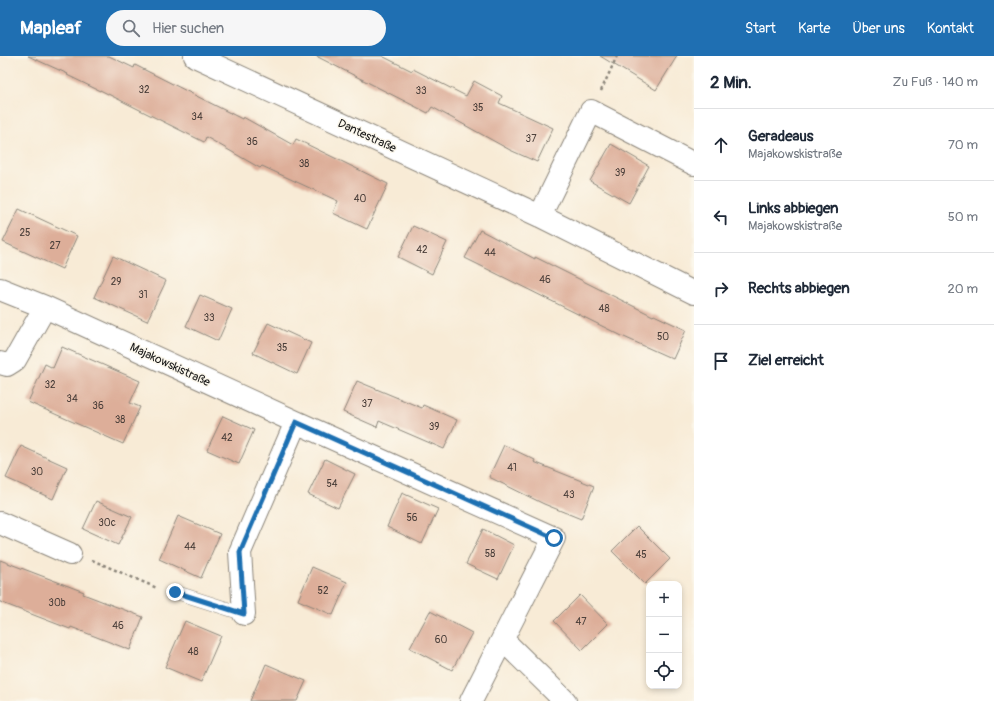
<!DOCTYPE html>
<html lang="de">
<head>
<meta charset="utf-8">
<style>
  body { margin:0; font-family:Pangolin,sans-serif; background:#f6f6f7; color:#1f2937 }
  .controls { position:absolute; right:12px; bottom:12px; display:grid; overflow:hidden; border-radius:8px; box-shadow:0 2px 6px #0003 }
  .controls button { width:36px; height:36px; display:grid; place-items:center; padding:0; border:0; border-bottom:1px solid #e0e1e3; background:#fff; color:#1f2937; font:20px sans-serif }
  .stop { position:absolute; width:12px; height:12px; margin:-9px; border:3px solid #1f6fb2; border-radius:50%; background:#fff }
  .stop.end { background:#1f6fb2; border-color:#fff; box-shadow:0 1px 4px #0008 }
  .list { margin:0; padding:0; list-style:none }
  h2 { display:flex; justify-content:space-between; align-items:center; height:52px; margin:0; padding:0 16px; font-size:17px }
  h2 small { font-size:13px; font-weight:400; color:#747a83 }
  .list li { display:grid; grid-template-columns:26px 1fr auto; gap:12px; align-items:center; box-sizing:border-box; height:72px; padding:0 16px; border-top:1px solid #e0e1e3 }
  .list b { display:block; font-size:15px; white-space:nowrap }
  .list p { margin:0; font-size:13px; white-space:nowrap; color:#747a83 }
  .list em { font-size:13px; font-style:normal; color:#747a83 }
  .icon { flex:none; width:22px; height:22px; fill:none; stroke:currentColor; stroke-width:2; stroke-linecap:round; stroke-linejoin:round }
  .map { position:relative; flex:none; width:694px; height:645px; overflow:hidden }
  header { display:flex; align-items:center; gap:24px; box-sizing:border-box; height:56px; padding:0 20px; background:#1f6fb2; color:#fff }
  header strong { font-size:19px }
  nav { display:flex; gap:22px; margin-inline-start:auto; font-size:14px }
  .search { width:280px; height:36px; background:#f6f6f7; display:flex; align-items:center; gap:10px; box-sizing:border-box; padding:0 14px; border-radius:22px; color:#747a83; font-size:15px }
  main { display:flex }
  aside { flex:1; background:#fff }
  .map>svg:first-child { display:block }
  .building { fill:#ddae99 }
  .lines { fill:none; stroke-linecap:round; stroke-linejoin:round }
  .service-casing { stroke:#8a8479; stroke-width:14 }
  .minor-casing { stroke:#8a8479; stroke-width:24 }
  .path { stroke:#8a8479; stroke-width:2.5; stroke-dasharray:3 3; stroke-linecap:butt }
  .service { stroke:#fff; stroke-width:13 }
  .minor { stroke:#fff; stroke-width:22 }
  .route { stroke:#1f6fb2; stroke-width:5 }
  .labels { text-anchor:middle; dominant-baseline:central; stroke-width:3; stroke-linejoin:round; paint-order:stroke }
  .number-label { font-size:10px; fill:#4c403b }
  .street-label { font-size:12px; fill:#1c1c1c; stroke:#fbf7ec }
</style>
</head>
<body>
<header>
<strong>Mapleaf</strong>
<div class="search"><svg class="icon" aria-label="search" viewBox="0 0 24 24"><circle cx="10" cy="10" r="6"/><path d="M15 15l6 6"/></svg>Hier suchen</div>
<nav><a>Start</a><a>Karte</a><a>Über uns</a><a>Kontakt</a></nav>
</header>
<main>
<div class="map">
<svg width="694" height="645" viewBox="0 0 694 645">
  <rect width="100%" height="100%" fill="#fbf7ec"/>
  <filter id="ink" filterUnits="userSpaceOnUse"><feTurbulence type="fractalNoise" baseFrequency=".025" numOctaves="2"/><feDisplacementMap in="SourceGraphic" scale="8" xChannelSelector="R" yChannelSelector="G"/><feConvolveMatrix kernelMatrix="1 2 1 2 8 2 1 2 1" color-interpolation-filters="sRGB"/></filter>
  <filter id="wash" filterUnits="userSpaceOnUse"><feTurbulence type="fractalNoise" baseFrequency=".012" numOctaves="4" result="noise"/><feDisplacementMap in="SourceGraphic" scale="16" xChannelSelector="R" yChannelSelector="G"/><feGaussianBlur stdDeviation="0.9" result="paint"/><feColorMatrix in="noise" values="0 0 0 0 0 0 0 0 0 0 0 0 0 0 0 0 0 1.4 0 .05"/><feComposite in="paint" operator="in"/></filter>
  <g filter="url(#wash)">
    <rect width="100%" height="100%" fill="#f8ebd6"/>
    <g id="blocks">
      <path class="building" d="M28 0H109L134 12 135 9 242 63 243 61 293 89 296 83 388 128 367 173 333 157 338 145 262 110 260 112 206 81 204 86 100 34V35L67 19 68 18Z
        M316 0H382L412 15 413 13 466 40 474 25 502 40 499 47 553 72 537 106 510 94 432 51 428 57Z
        M600 0H677L656 34Z
        M611 88 649 110 629 147 590 125Z
        M19 153 77 180 62 213 3 186Z
        M413 170 447 186 432 218 398 201Z
        M480 174 535 203V201L653 260 654 259 686 274 673 303 624 281 465 202Z
        M113 200 166 225 147 265 94 241Z
        M200 239 232 253 218 285 186 270Z
        M268 267 311 287 297 318 253 297Z
        M62 291 140 325 130 347 140 351 123 388 28 346 45 308 53 312Z
        M357 325 422 352 423 349 457 364 444 393 379 365 377 371 343 356Z
        M223 360 254 374 239 408 207 394Z
        M504 389 535 404 534 406 594 430 581 463 544 448 489 421Z
        M21 390 67 411 53 443 6 422Z
        M325 403 355 418 338 452 308 438Z
        M402 437 438 453 422 488 387 471Z
        M96 445 132 461 118 489 83 473Z
        M178 460 220 478 201 522 159 503Z
        M637 470 670 503 645 528 612 495Z
        M483 473 514 489 498 523 466 508Z
        M0 504 84 536 83 538 143 561 130 594 71 571 70 573 0 546Z
        M312 511 347 526 333 559 298 544Z
        M580 539 608 568 582 594 554 565Z
        M430 555 472 577 452 614 410 592Z
        M185 565 221 580 201 626 165 611Z
        M266 608 306 625 297 645H250Z"/>
    </g>
  </g>
  <g filter="url(#ink)">
    <use href="#blocks" fill-opacity="0" stroke="#8a8479" stroke-width="1"/>
    <g class="lines">
      <defs>
        <path id="service" d="M175 536 244 558"/>
        <path id="minor" d="M195 0 540 160 694 237
          M540 160 591 55 694 108
          M0 233 45 251 296 366 554 482 471 645
          M0 307 7 309 15 304 45 251
          M0 467 70 498
          M244 558 240 496 296 366
          M503 584 565 645"/>
      </defs>
      <use href="#service" class="service-casing"/>
      <use href="#minor" class="minor-casing"/>
      <path class="path" d="M601 35 617 0
        M92 504 157 532"/>
      <use href="#service" class="service"/>
      <use href="#minor" class="minor"/>
    </g>
  </g>
  <g class="lines" filter="url(#ink)">
    <path class="route" d="M175 536 244 558 240 496 296 366 554 482"/>
  </g>
  <g class="labels">
    <g class="number-label">
      <text x="144" y="34">32</text>
      <text x="421" y="35">33</text>
      <text x="478" y="52">35</text>
      <text x="197" y="61">34</text>
      <text x="531" y="83">37</text>
      <text x="252" y="86">36</text>
      <text x="304" y="108">38</text>
      <text x="620" y="117">39</text>
      <text x="360" y="143">40</text>
      <text x="25" y="177">25</text>
      <text x="55" y="190">27</text>
      <text x="422" y="194">42</text>
      <text x="490" y="197">44</text>
      <text x="545" y="224">46</text>
      <text x="116" y="226">29</text>
      <text x="143" y="239">31</text>
      <text x="604" y="253">48</text>
      <text x="209" y="262">33</text>
      <text x="663" y="281">50</text>
      <text x="282" y="292">35</text>
      <text x="50" y="329">32</text>
      <text x="72" y="343">34</text>
      <text x="367" y="348">37</text>
      <text x="98" y="350">36</text>
      <text x="120" y="364">38</text>
      <text x="434" y="371">39</text>
      <text x="227" y="382">42</text>
      <text x="512" y="412">41</text>
      <text x="37" y="416">30</text>
      <text x="332" y="428">54</text>
      <text x="569" y="439">43</text>
      <text x="412" y="462">56</text>
      <text x="107" y="467">30c</text>
      <text x="190" y="491">44</text>
      <text x="490" y="498">58</text>
      <text x="641" y="499">45</text>
      <text x="323" y="535">52</text>
      <text x="57" y="547">30b</text>
      <text x="581" y="566">47</text>
      <text x="118" y="570">46</text>
      <text x="441" y="584">60</text>
      <text x="193" y="596">48</text>
    </g>
    <g class="street-label">
      <text transform="translate(367 80) rotate(25)">Dantestraße</text>
      <text transform="translate(170 309) rotate(25)">Majakowskistraße</text>
    </g>
  </g>
</svg>
<div class="controls">
<button>+</button>
<button>−</button>
<button><svg class="icon" aria-label="locate" viewBox="0 0 24 24"><circle cx="12" cy="12" r="6"/><path d="M12 2v4M12 18v4M2 12h4M18 12h4"/></svg></button>
</div>
<div class="stop" style="left:554px;top:482px"></div>
<div class="stop end" style="left:175px;top:536px"></div>
</div>
<aside>
<h2>2 Min.<small>Zu Fuß · 140 m</small></h2>
<ul class="list">
<li><svg class="icon" aria-label="ahead" viewBox="0 0 24 24"><path d="M12 20V5M6 11l6-6 6 6"/></svg><div><b>Geradeaus</b><p>Majakowskistraße</p></div><em>70 m</em></li>
<li><svg class="icon" aria-label="left" viewBox="0 0 24 24"><path d="M17 20v-9H6M10 6l-5 5 5 5"/></svg><div><b>Links abbiegen</b><p>Majakowskistraße</p></div><em>50 m</em></li>
<li><svg class="icon" aria-label="right" viewBox="0 0 24 24"><path d="M7 20v-9h11M14 6l5 5-5 5"/></svg><div><b>Rechts abbiegen</b></div><em>20 m</em></li>
<li><svg class="icon" aria-label="arrive" viewBox="0 0 24 24"><path d="M6 21V4h12l-3 4 3 4H6"/></svg><div><b>Ziel erreicht</b></div></li>
</ul>
</aside>
</main>
</body>
</html>
